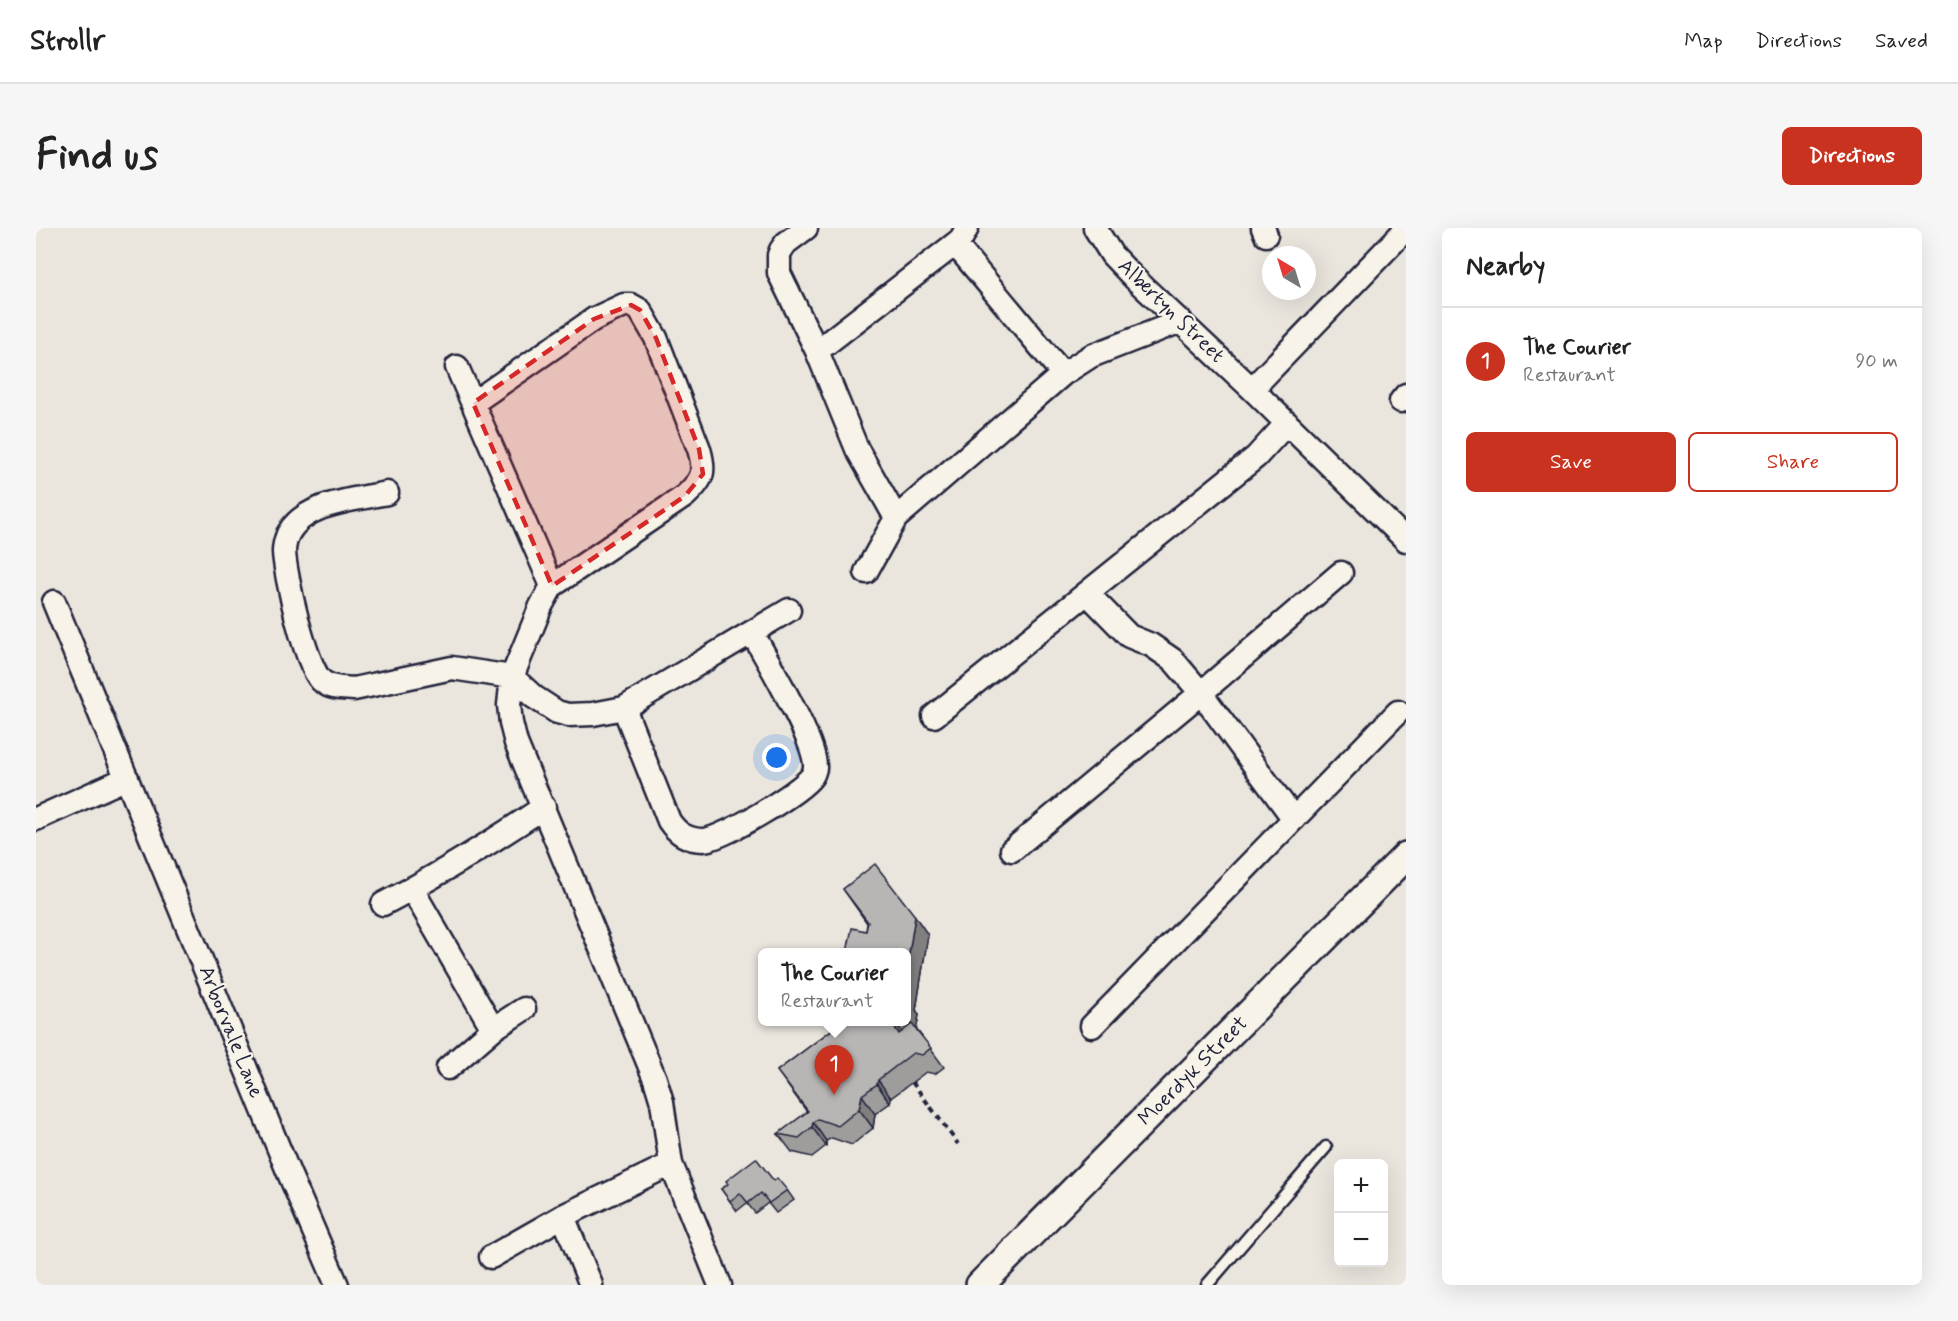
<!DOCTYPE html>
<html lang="en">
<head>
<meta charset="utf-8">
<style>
  body { margin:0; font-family:Mynerve,sans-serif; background:#f6f6f6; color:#222 }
  .controls { position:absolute; right:18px; bottom:18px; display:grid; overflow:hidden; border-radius:9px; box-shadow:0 6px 24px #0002 }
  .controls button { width:54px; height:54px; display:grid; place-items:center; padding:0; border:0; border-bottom:2px solid #e0e0e0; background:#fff; color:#222; font:30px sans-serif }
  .compass { position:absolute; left:1226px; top:18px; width:54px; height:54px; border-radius:50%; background:#fff; box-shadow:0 6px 24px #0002; rotate:322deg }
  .you { position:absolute; left:741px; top:530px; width:21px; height:21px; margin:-15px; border:4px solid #fff; border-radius:50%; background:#1a73e8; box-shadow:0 0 0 9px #1a73e833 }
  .badge { display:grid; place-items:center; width:39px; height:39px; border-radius:50%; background:#c8321e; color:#fff; font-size:20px; font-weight:700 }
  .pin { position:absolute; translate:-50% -50px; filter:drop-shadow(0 2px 3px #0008) }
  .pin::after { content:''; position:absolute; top:32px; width:21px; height:18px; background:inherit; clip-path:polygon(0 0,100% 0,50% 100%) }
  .popup { position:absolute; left:722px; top:720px; width:153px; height:78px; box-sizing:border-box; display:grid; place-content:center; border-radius:9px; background:#fff; filter:drop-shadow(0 2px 4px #0005); font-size:20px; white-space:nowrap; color:#767676 }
  .popup b { font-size:22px; color:#222 }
  .popup::after { content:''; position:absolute; left:50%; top:100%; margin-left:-12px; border:12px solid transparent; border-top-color:#fff }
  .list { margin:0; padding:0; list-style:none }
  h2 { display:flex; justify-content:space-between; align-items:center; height:78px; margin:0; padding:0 24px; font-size:26px }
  h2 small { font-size:20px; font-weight:400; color:#767676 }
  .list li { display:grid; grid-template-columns:39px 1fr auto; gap:18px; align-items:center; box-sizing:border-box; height:108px; padding:0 24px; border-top:2px solid #e0e0e0 }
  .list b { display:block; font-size:22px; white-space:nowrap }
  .list p { margin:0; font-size:20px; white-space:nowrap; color:#767676 }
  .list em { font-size:20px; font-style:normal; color:#767676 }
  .actions { display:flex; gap:12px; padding:18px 24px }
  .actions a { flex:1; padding:14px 0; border:2px solid #c8321e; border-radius:9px; text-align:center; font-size:21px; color:#c8321e }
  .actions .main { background:#c8321e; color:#fff }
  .map { position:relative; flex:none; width:1370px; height:1057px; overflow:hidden; border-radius:9px }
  header { display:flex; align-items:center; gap:36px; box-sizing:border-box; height:84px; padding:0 30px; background:#fff; border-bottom:2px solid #e0e0e0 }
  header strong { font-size:28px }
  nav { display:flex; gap:33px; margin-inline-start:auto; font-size:21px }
  .intro { display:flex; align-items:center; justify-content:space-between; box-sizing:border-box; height:144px; padding:0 36px }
  h1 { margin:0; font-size:42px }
  .button { padding:15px 27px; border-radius:9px; background:#c8321e; color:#fff; font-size:21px; font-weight:700 }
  main { display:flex; gap:36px; padding:0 36px }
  aside { flex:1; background:#fff; border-radius:9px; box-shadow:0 6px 24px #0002 }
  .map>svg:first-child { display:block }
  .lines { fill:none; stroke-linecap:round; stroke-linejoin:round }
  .service-casing { stroke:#22223b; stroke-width:15 }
  .minor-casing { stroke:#22223b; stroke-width:27 }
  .tertiary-casing { stroke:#22223b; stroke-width:32 }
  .path { stroke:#22223b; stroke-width:4; stroke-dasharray:6 4.5; stroke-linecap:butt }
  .service { stroke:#f7f3e8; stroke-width:10 }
  .minor { stroke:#f7f3e8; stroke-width:22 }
  .tertiary { stroke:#f7f3e8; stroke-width:27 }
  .wall { fill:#9e9d9c; stroke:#22223b; stroke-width:1.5 }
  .shaded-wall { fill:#817f7f; stroke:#22223b; stroke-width:1.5 }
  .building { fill:#b8b6b5; stroke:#22223b; stroke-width:1.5 }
  .marked { fill:#d62828; fill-opacity:0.2; stroke:#d62828; stroke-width:4.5; stroke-dasharray:12 8; stroke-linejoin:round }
  .labels { text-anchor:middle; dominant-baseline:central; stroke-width:4.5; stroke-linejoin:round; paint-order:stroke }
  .street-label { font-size:21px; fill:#22223b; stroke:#f7f3e8 }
</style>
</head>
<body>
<header>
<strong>Strollr</strong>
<nav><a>Map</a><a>Directions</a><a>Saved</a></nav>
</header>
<div class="intro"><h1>Find us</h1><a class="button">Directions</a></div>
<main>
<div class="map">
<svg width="1370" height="1057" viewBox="0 0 1370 1057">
  <rect width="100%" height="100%" fill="#eae6de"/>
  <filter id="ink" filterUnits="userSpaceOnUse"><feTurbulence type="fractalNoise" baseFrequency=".0167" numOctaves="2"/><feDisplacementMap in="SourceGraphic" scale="12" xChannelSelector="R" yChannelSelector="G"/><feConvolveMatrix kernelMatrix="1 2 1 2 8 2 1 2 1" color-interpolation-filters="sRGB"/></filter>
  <g filter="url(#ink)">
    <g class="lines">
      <defs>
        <path id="service" d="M1171 1057 1290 919"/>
        <path id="minor" d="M770 0 750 15 745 22 743 27V45L781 123 821 221 860 290
          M1059 0 1076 27 1099 51 1216 161 1370 312
          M1227 0 1230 7
          M919 16 1027 146
          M781 123 919 16 925 11 931 0
          M421 139 516 358 505 378 476 449 473 477 475 495 480 515 619 851 626 874 635 936 684 1057
          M1216 161 1370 1
          M1365 173 1370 167
          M437 175 558 91 588 77H595L604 82 620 110 663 221C670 245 667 251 649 268L516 358
          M351 265C319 272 269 274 252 306 250 311 248 319 248 324 249 346 270 443 287 454 296 461 307 460 318 461L416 440 476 449 498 469 521 484 532 487 557 486 588 480 753 382
          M830 344 860 290 1027 146 1055 128 1145 93
          M1051 365 1093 408 1115 417 1137 432 1165 465 1258 591
          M18 374 252 943 301 1057
          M588 480 633 593C641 605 651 612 667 612 685 612 765 564 776 548 778 545 778 544 779 540 781 514 730 431 716 404
          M898 488 1220 229 1251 195
          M0 591 91 550
          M976 622 1165 465 1305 345
          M376 661 457 801
          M347 676C403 647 456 614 508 579
          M1056 798 1362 484
          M412 840 457 801 488 781
          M527 988 555 1057
          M455 1029 527 988 635 936"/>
        <path id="tertiary" d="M944 1057 1370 628"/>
      </defs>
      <use href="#service" class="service-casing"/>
      <use href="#minor" class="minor-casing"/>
      <use href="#tertiary" class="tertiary-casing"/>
      <path class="path" d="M876 854 922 916"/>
      <use href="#service" class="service"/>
      <use href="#minor" class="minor"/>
      <use href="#tertiary" class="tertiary"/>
    </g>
    <path class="wall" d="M807 661 892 707 880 782 883 787 880 801 908 839 899 846 890 844 855 870 854 875 839 886 837 900 816 917 796 910 790 913V918L776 929 756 924 742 906 771 884 741 843 798 800 799 794H870V724L830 703 831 695Z
      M738 953 751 962 758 972 740 985 732 975 719 985 711 975 701 983 685 961Z"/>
    <path class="shaded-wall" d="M879 688 892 707 880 782 883 787 880 803 870 789V744Z
      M857 794H859L871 811 870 816 857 797Z
      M842 852 855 870 854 875 841 856Z
      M826 867 839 886 837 900 823 881Z
      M777 894 790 913V918L776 899Z"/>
    <path class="building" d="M839 636 879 688 870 744V724H811L816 700 830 703 832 694 807 661Z
      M799 794H857V797L863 806 876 796 895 820 886 827 877 825 842 852 841 856 826 867 823 881 802 898 782 891 777 894 776 899 763 910 742 906 772 883 741 843 798 800Z
      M720 930 738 953 741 950 751 962 733 975 725 965 712 975 704 965 694 973 685 961 692 956 690 953Z"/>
  </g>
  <path class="marked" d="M595 77 604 82 620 110 663 221 667 246 649 268 516 358 437 175 558 91Z"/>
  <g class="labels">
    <g class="street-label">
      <text transform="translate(1135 83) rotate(44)">Albertyn Street</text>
      <text transform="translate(195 804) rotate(68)">Arborvale Lane</text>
      <text transform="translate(1157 843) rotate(-45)">Moerdyk Street</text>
    </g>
  </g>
</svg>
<div class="controls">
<button>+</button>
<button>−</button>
</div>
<svg class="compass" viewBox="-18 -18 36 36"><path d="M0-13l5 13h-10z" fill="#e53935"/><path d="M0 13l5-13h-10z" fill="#767676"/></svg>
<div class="you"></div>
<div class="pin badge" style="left:798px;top:867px">1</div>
<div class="popup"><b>The Courier</b>Restaurant</div>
</div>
<aside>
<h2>Nearby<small></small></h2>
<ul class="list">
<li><span class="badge">1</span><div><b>The Courier</b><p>Restaurant</p></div><em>90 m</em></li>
</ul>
<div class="actions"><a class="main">Save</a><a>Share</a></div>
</aside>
</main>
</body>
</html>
